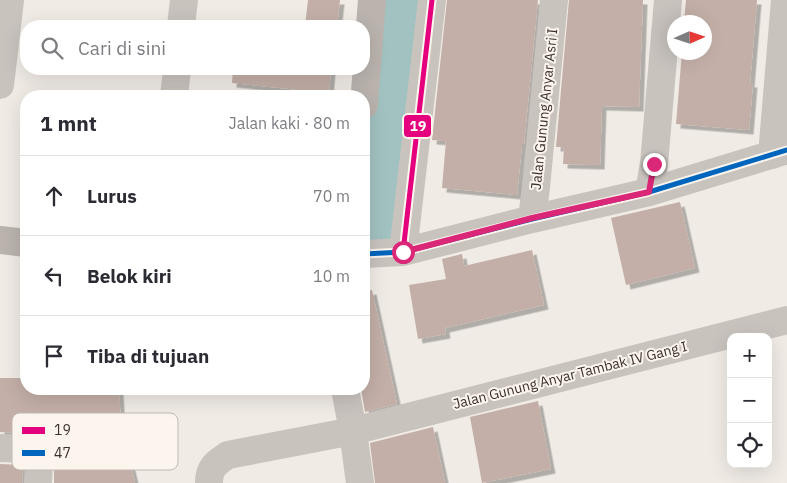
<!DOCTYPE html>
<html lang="id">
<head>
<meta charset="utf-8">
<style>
  body { margin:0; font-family:"IBM Plex Sans",sans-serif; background:#f7f7f7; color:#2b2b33 }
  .controls { position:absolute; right:15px; bottom:15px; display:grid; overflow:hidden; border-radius:10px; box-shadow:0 5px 20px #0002 }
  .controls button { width:45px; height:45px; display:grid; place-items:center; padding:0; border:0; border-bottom:1px solid #e1e1e2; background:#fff; color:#2b2b33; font:25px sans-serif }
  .compass { position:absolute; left:667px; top:15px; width:45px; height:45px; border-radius:50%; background:#fff; box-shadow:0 5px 20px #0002; rotate:87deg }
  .stop { position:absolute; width:15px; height:15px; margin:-11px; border:4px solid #db2777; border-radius:50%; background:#fff }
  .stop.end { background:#db2777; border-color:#fff; box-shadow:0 1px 5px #0008 }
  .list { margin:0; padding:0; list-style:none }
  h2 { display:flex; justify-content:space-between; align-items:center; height:65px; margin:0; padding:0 20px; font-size:21px }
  h2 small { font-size:16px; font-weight:400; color:#7c7c81 }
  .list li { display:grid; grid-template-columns:32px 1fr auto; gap:15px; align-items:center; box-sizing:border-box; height:80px; padding:0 20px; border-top:1px solid #e1e1e2 }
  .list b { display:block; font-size:19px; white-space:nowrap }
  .list em { font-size:16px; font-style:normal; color:#7c7c81 }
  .icon { flex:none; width:28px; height:28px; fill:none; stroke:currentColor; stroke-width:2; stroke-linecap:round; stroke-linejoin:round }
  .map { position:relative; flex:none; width:787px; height:483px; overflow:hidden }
  .search { position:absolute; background:#fff; box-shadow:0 5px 20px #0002; left:20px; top:20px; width:350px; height:55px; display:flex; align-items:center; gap:12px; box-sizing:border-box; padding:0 18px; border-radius:20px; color:#7c7c81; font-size:19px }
  .panel { position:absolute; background:#fff; box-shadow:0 5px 20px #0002; left:20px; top:90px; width:350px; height:305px; border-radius:20px }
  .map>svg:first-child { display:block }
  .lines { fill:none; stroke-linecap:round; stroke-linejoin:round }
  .river { stroke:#a1c2c1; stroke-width:45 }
  .building { fill:#c3afa7; filter:url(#shadow) }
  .street { stroke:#c9c3be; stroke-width:28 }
  .secondary { stroke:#bab3ae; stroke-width:28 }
  .bus-1-casing { stroke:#fbf5ee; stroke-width:9 }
  .bus-2-casing { stroke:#fbf5ee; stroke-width:9 }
  .bus-1 { stroke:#e5007d; stroke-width:5 }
  .bus-2 { stroke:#0065bd; stroke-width:5 }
  .route { stroke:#db2777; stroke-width:6 }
  .labels { text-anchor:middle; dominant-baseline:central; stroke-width:4; stroke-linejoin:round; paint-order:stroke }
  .street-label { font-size:14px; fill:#3b302b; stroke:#fbf5ee }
  .key { fill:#fbf5ee; stroke:#c1bab4; stroke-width:1 }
  .key-label { font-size:14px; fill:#3b302b }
  .line-badge { stroke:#fbf5ee; stroke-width:2 }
  .badge-label { font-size:14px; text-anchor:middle; font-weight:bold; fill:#fff }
</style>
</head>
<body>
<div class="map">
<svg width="787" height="483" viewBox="0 0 787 483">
  <defs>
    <filter id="shadow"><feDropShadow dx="4.5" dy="4.5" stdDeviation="0" flood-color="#0004"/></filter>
  </defs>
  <rect width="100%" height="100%" fill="#f0ebe5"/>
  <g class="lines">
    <path class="river" d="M383 242 398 0"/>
  </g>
  <path class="building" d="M308 0H340L337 26H305Z
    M447 0H538L524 144H522L517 195 442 188 446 141 432 140Z
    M569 0H643L639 107 602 106 600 165 563 164 564 147H556Z
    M686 0H757L750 83H753L749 130 676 124 682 52H704V22H684Z
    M233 69H331L329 93 232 83Z
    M680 202 695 268 626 285 611 218Z
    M532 250 544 305 445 328 446 334 418 339 409 285 446 279 442 259 462 254 464 266Z
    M372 290 397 404 365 412 361 389H364V291Z
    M0 378H26V389H119L121 425H127L129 458 135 483H54V458L52 451 45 442 30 434 0 432Z
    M538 401 551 469 482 483 470 417Z
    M433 427 445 483H375L370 443Z
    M0 464 23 465 22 483H0Z"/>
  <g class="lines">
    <path class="street" d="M181 26 184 0
      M0 85 10 0
      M174 96 177 69
      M772 155 785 0
      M649 192 654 164 668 0
      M532 219 536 187 554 0
      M403 252 432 0
      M364 254 403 252 532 219 649 192 787 150
      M345 389 353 431 360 483
      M0 448C10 449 35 446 38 458 40 465 38 476 38 483
      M209 483C209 467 216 463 228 455L353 431 787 320"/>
    <path class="secondary" d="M364 105 372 0
      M0 240 26 243"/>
    <defs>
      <path id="bus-1" d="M403 252 432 0"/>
      <path id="bus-2" d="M364 254 403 252 532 219 649 192 787 150"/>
    </defs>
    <use href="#bus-1" class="bus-1-casing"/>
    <use href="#bus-2" class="bus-2-casing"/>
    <use href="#bus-1" class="bus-1"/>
    <use href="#bus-2" class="bus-2"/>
  </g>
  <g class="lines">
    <path class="route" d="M403 252 532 218 649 192 654 164"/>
  </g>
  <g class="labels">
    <g class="street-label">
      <text transform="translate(544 109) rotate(-84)">Jalan Gunung Anyar Asri I</text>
      <text transform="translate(570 375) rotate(-14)">Jalan Gunung Anyar Tambak IV Gang I</text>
    </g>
  </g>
  <rect x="12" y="413" width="166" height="57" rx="8" class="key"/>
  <rect x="22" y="427" width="23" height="7" fill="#e5007d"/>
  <rect x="22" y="450" width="23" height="6" fill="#0065bd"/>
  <g class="key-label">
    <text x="54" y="435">19</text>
    <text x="54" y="458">47</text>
  </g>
  <rect class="line-badge" x="403" y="114" width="29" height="24" rx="5" fill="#e5007d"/>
  <g class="badge-label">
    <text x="418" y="131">19</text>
  </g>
</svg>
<div class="controls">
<button>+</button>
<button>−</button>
<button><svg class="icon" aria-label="locate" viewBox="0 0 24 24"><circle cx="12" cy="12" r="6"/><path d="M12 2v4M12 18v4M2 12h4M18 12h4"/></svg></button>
</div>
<svg class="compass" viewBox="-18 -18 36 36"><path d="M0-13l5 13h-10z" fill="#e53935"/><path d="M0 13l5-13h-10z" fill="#7c7c81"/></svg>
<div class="stop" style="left:403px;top:252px"></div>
<div class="stop end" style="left:654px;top:164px"></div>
<div class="search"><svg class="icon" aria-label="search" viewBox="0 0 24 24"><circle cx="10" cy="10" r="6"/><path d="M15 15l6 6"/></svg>Cari di sini</div>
<section class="panel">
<h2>1 mnt<small>Jalan kaki · 80 m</small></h2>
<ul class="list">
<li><svg class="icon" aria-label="ahead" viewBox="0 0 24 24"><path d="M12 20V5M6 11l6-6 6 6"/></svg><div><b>Lurus</b></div><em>70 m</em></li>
<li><svg class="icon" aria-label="left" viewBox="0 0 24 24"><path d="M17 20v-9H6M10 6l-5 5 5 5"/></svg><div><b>Belok kiri</b></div><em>10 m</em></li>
<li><svg class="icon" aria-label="arrive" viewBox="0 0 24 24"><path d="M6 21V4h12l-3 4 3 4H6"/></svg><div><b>Tiba di tujuan</b></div></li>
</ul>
</section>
</div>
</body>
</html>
